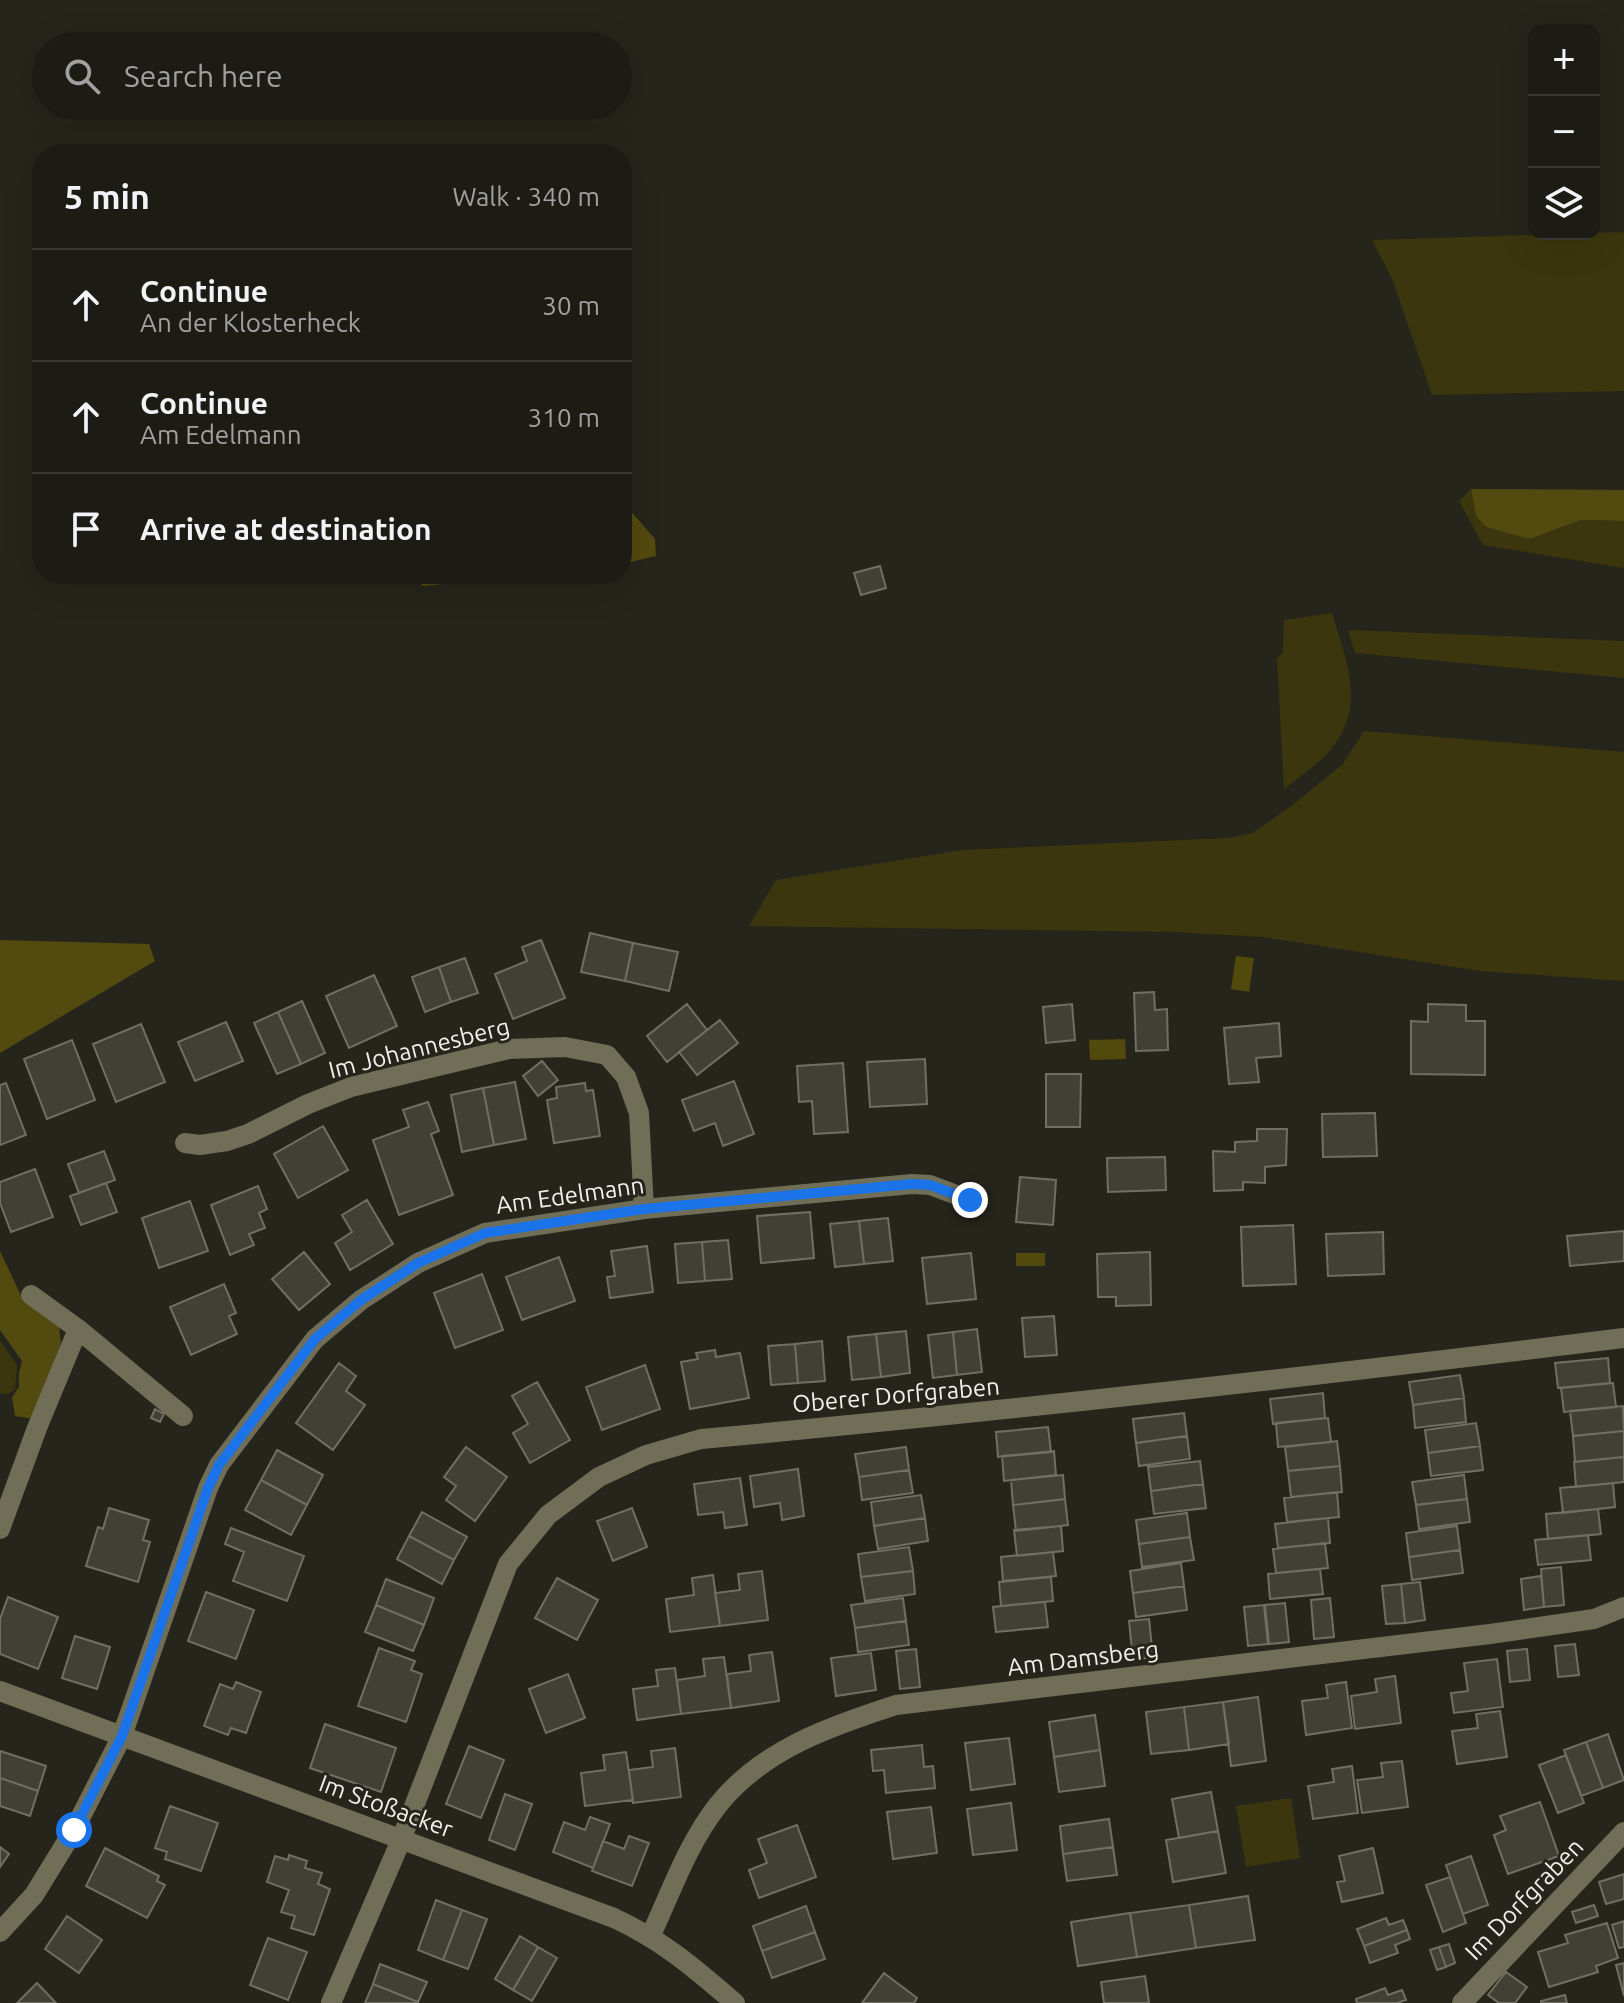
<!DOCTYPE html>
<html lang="en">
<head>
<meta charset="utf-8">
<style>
  body { margin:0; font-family:Ubuntu,sans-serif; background:#25251d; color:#f1f3f6 }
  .controls { position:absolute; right:24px; top:24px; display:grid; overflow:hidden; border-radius:16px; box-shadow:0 8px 32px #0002 }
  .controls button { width:72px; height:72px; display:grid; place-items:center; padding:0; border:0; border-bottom:2px solid #3a3a34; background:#1c1c14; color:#f1f3f6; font:40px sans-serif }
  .stop { position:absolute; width:24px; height:24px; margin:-18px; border:6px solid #1a73e8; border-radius:50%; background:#fff }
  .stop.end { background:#1a73e8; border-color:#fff; box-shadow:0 2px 8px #0008 }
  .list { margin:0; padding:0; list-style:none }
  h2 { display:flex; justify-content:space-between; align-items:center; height:104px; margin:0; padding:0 32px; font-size:34px }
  h2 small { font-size:26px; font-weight:400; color:#a0a1a0 }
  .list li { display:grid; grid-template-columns:52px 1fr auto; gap:24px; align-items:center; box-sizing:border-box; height:112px; padding:0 32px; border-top:2px solid #3a3a34 }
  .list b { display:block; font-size:30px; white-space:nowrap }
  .list p { margin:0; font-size:26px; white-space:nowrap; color:#a0a1a0 }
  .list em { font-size:26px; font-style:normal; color:#a0a1a0 }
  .icon { flex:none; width:44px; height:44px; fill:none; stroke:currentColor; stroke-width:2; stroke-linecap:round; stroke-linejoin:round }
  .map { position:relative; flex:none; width:1624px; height:2003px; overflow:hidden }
  .search { position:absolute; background:#1c1c14; box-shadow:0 8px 32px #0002; left:32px; top:32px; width:600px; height:88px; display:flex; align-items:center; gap:20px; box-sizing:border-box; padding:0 28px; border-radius:44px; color:#a0a1a0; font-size:30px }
  .panel { position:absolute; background:#1c1c14; box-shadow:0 8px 32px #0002; left:32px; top:144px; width:600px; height:440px; border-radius:32px }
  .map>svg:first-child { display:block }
  .green { fill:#3c360e }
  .forest { fill:#524a0e }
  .water { fill:#52490d }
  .building { fill:#414035; stroke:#706f63; stroke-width:2 }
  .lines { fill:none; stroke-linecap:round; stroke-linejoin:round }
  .street { stroke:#716e57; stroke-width:20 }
  .route { stroke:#1a73e8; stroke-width:10 }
  .labels { text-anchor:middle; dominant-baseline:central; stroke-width:6; stroke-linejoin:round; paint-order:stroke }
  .street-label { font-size:24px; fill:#f1f0e9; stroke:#26251b }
</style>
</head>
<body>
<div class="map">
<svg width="1624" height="2003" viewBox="0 0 1624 2003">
  <rect width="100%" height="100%" fill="#26251b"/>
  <path class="green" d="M1624 232V391L1432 395 1393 281 1372 240Z
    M1471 489 1476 516 1530 539 1581 520 1624 521V568L1483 545 1459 501Z
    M1332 613C1348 666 1369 712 1323 758 1311 769 1297 779 1284 789L1277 658 1283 652 1284 620Z
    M1348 630 1624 641V678L1355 653Z
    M1364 731 1624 752V981L1480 971 1264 937 1172 932 749 926 776 880 962 850 1227 838 1253 833 1291 806 1343 764Z
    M0 1340 17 1365 15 1389 8 1394 0 1393Z
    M1291 1798 1300 1858 1246 1867 1236 1806Z"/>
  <path class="forest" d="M1471 489 1624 490V521L1581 520 1530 539 1486 527 1476 516Z
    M622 501 655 539 656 556 622 564Z
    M409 574H545L423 586Z
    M0 940 149 944 155 961 0 1053Z
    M0 1251 24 1302 59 1327 61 1343 33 1419 15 1416 12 1397 19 1387V1373L22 1361 0 1330Z"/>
  <path class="water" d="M1236 956 1254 958 1249 992 1231 989Z
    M1125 1039 1126 1059 1090 1060 1089 1040Z
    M1016 1253H1045V1266H1016Z"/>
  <path class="building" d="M880 566 886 588 861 595 854 573Z
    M590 933 633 943 625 981 581 972Z
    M541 940 565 998 513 1019 495 974 527 961 522 947Z
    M633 943 678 952 669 991 625 981Z
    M465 958 478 993 451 1002 439 967Z
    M439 967 451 1002 425 1012 412 977Z
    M374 975 397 1026 349 1048 326 996Z
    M1154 992 1155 1010 1167 1009 1168 1050 1136 1051 1134 993Z
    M302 1001 325 1053 301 1064 278 1012Z
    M687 1004 707 1030 667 1062 647 1036Z
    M1072 1004 1075 1040 1046 1043 1043 1007Z
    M1428 1004 1466 1005V1021H1485V1075L1411 1074V1021L1428 1022Z
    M278 1012 301 1064 277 1074 254 1023Z
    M720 1020 738 1043 697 1075 679 1052Z
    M226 1022 243 1061 195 1081 178 1042Z
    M1279 1023 1281 1056 1256 1058 1259 1082 1229 1084 1224 1028Z
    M141 1024 165 1082 116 1102 93 1044Z
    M72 1040 95 1100 47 1119 24 1059Z
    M925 1059 927 1104 870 1107 867 1062Z
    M542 1061 558 1080 538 1096 523 1076Z
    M843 1063 848 1132 814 1134 812 1101 799 1102 797 1066Z
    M1046 1074H1081L1080 1127H1046Z
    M734 1081 754 1134 723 1146 715 1123 694 1131 682 1100Z
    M515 1082 526 1139 494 1145 483 1088Z
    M6 1083 26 1135 0 1145V1085Z
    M585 1083 586 1091 593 1090 600 1136 554 1143 547 1100 557 1098 556 1087Z
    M483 1088 494 1145 462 1152 451 1095Z
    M428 1102 439 1131 431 1134 453 1195 399 1215 373 1140 409 1127 403 1110Z
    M1375 1113 1377 1156 1323 1157 1322 1114Z
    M323 1126 348 1170 298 1198 274 1154Z
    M1257 1129H1287L1286 1165 1265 1167V1183L1243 1182V1190L1214 1191 1213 1151 1235 1152V1142L1257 1141Z
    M104 1151 115 1180 79 1193 68 1164Z
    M1165 1157 1166 1190 1108 1192 1107 1158Z
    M35 1169 53 1217 11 1232 0 1203V1182Z
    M1020 1177 1056 1180 1053 1225 1016 1222Z
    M106 1183 117 1212 81 1225 70 1196Z
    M258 1186 267 1209 259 1213 265 1228 249 1234 254 1245 230 1255 211 1205Z
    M367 1200 393 1244 350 1270 335 1243 352 1232 342 1215Z
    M190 1201 208 1251 159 1268 142 1218Z
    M810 1212 814 1258 761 1263 757 1216Z
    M888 1218 893 1261 864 1264 859 1221Z
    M859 1221 864 1264 835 1267 830 1224Z
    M1293 1225 1296 1284 1243 1286 1241 1227Z
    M1624 1231V1261L1570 1266 1567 1236Z
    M1383 1232 1384 1274 1328 1276 1326 1234Z
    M728 1240 732 1279 705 1281 702 1242Z
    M702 1242 705 1281 678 1283 675 1244Z
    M647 1246 653 1292 610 1298 607 1277 615 1276 611 1251Z
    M304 1252 330 1284 299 1310 272 1279Z
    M1150 1252 1151 1305 1116 1306V1297H1098L1097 1254Z
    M971 1253 976 1299 927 1304 922 1258Z
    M559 1257 575 1301 522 1320 506 1277Z
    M482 1274 503 1330 455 1348 434 1293Z
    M224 1284 236 1313 229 1316 237 1334 191 1355 170 1307Z
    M1054 1316 1057 1355 1025 1357 1022 1318Z
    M977 1329 982 1372 957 1375 953 1332Z
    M906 1331 910 1373 881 1377 876 1334Z
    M953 1332 957 1375 933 1378 928 1335Z
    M876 1334 881 1377 852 1380 848 1337Z
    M822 1341 825 1381 798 1383 795 1344Z
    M795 1344 798 1383 771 1385 768 1346Z
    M715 1350 716 1357 740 1353 749 1398 690 1409 681 1362 698 1359 696 1353Z
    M1608 1358 1610 1383 1558 1388 1555 1363Z
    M339 1363 356 1376 346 1391 365 1405 333 1450 296 1423Z
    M645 1365 660 1409 602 1430 586 1387Z
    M1460 1375 1464 1398 1413 1405 1409 1382Z
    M537 1382 570 1440 530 1463 513 1433 528 1424 512 1396Z
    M1613 1383 1616 1407 1564 1412 1561 1388Z
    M1323 1393 1325 1418 1273 1424 1270 1399Z
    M1464 1398 1466 1422 1415 1428 1413 1405Z
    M1623 1406 1624 1431 1573 1436 1570 1411Z
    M155 1409 164 1414 160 1422 151 1418Z
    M1184 1413 1187 1436 1136 1443 1133 1419Z
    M1328 1418 1331 1442 1278 1447 1276 1423Z
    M1476 1423 1480 1446 1428 1453 1425 1430Z
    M1048 1427 1051 1452 998 1457 996 1432Z
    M1624 1431V1457L1575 1462 1573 1436Z
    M1187 1436 1190 1459 1139 1466 1136 1443Z
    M1337 1441 1340 1466 1288 1471 1285 1447Z
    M1480 1446 1483 1470 1431 1476 1428 1453Z
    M466 1447 507 1477 475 1521 446 1500 456 1486 444 1477Z
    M906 1447 909 1470 859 1477 855 1454Z
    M277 1450 323 1475 307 1505 261 1480Z
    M1054 1451 1056 1475 1004 1481 1002 1456Z
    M1624 1457V1482L1576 1487 1574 1462Z
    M1200 1461 1203 1484 1151 1491 1148 1467Z
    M1340 1466 1342 1492 1291 1497 1288 1471Z
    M798 1469 804 1516 782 1520 780 1503 754 1507 750 1476Z
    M909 1470 913 1493 862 1500 859 1477Z
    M1063 1475 1065 1499 1013 1505 1011 1480Z
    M1464 1475 1467 1499 1416 1505 1412 1482Z
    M740 1478 747 1525 725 1528 723 1512 698 1515 694 1484Z
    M261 1480 307 1505 291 1535 245 1510Z
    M1613 1483 1615 1507 1563 1513 1560 1488Z
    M1203 1484 1206 1508 1154 1514 1151 1491Z
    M1337 1492 1339 1517 1287 1522 1284 1498Z
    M921 1495 925 1518 874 1526 871 1502Z
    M1065 1499 1068 1525 1016 1531 1013 1505Z
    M1467 1499 1470 1522 1419 1529 1416 1505Z
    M109 1508 149 1520 143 1540 150 1542 138 1582 86 1566 98 1527 103 1529Z
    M632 1508 647 1547 613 1561 597 1521Z
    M1598 1509 1601 1534 1548 1539 1546 1514Z
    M422 1512 467 1537 454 1560 409 1536Z
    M1187 1513 1190 1537 1139 1544 1136 1520Z
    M925 1518 928 1541 878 1549 874 1526Z
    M1328 1518 1330 1543 1278 1548 1275 1524Z
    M1061 1526 1063 1551 1017 1556 1014 1530Z
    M1457 1526 1460 1550 1409 1557 1406 1533Z
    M231 1528 304 1556 287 1601 233 1581 244 1552 225 1544Z
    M1588 1535 1591 1560 1538 1565 1535 1540Z
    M409 1536 454 1560 442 1584 397 1559Z
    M1190 1537 1194 1560 1142 1567 1139 1544Z
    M1325 1543 1328 1568 1276 1573 1273 1549Z
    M909 1547 913 1571 861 1577 858 1554Z
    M1460 1550 1463 1573 1412 1580 1409 1557Z
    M1053 1552 1056 1576 1003 1581 1001 1557Z
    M1181 1563 1184 1586 1133 1593 1130 1571Z
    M1561 1567 1564 1605 1544 1607 1541 1569Z
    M1320 1569 1323 1594 1270 1599 1268 1574Z
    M762 1571 768 1620 720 1626 715 1593 740 1590 738 1574Z
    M913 1571 915 1594 865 1601 861 1577Z
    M713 1575 720 1626 670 1632 666 1599 694 1595 692 1578Z
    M1541 1576 1544 1607 1524 1610 1521 1579Z
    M1051 1577 1053 1601 1001 1606 999 1582Z
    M557 1578 598 1600 577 1640 535 1618Z
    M386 1579 434 1598 424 1625 376 1605Z
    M1420 1582 1425 1620 1405 1623 1401 1584Z
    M1401 1584 1405 1623 1386 1624 1382 1586Z
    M1184 1586 1187 1610 1136 1617 1133 1593Z
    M206 1592 254 1610 236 1659 188 1641Z
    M8 1597 58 1617 38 1669 0 1654V1619Z
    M903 1598 906 1621 855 1628 851 1605Z
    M1330 1598 1334 1637 1314 1639 1311 1600Z
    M1045 1602 1048 1627 996 1632 993 1607Z
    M1285 1603 1289 1642 1269 1644 1265 1605Z
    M376 1605 424 1625 413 1651 365 1632Z
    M1264 1605 1268 1644 1248 1646 1244 1607Z
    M1149 1619 1153 1657 1133 1660 1129 1621Z
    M906 1621 909 1645 858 1652 855 1628Z
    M75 1636 110 1647 97 1689 62 1678Z
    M1575 1644 1579 1675 1558 1677 1555 1646Z
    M379 1648 415 1661 411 1670 422 1674 406 1722 358 1706Z
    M916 1649 920 1687 900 1689 896 1651Z
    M1527 1649 1530 1680 1510 1682 1507 1651Z
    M772 1652 779 1701 731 1708 727 1674 751 1671 749 1655Z
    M871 1653 876 1690 836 1696 831 1658Z
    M724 1657 731 1708 681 1714 677 1680 705 1676 703 1659Z
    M1497 1659 1503 1707 1454 1713 1451 1693 1468 1691 1464 1663Z
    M675 1668 681 1714 637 1720 633 1689 658 1686 656 1670Z
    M568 1674 585 1718 546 1733 529 1689Z
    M1395 1676 1401 1723 1355 1729 1351 1696 1377 1692 1375 1679Z
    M236 1682 261 1692 246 1733 231 1728 228 1735 204 1726 220 1684 233 1689Z
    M1346 1682 1352 1728 1306 1735 1302 1701 1328 1698 1326 1685Z
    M1258 1697 1266 1761 1231 1766 1223 1702Z
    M1223 1702 1229 1744 1189 1750 1184 1707Z
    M1184 1707 1189 1750 1151 1754 1146 1712Z
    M1500 1711 1507 1757 1457 1764 1452 1731 1478 1728 1476 1714Z
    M1095 1715 1100 1750 1054 1757 1049 1722Z
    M325 1724 396 1748 381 1792 310 1768Z
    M1608 1734 1624 1780 1603 1788 1586 1742Z
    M1009 1738 1015 1784 971 1790 965 1743Z
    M1586 1742 1603 1788 1581 1796 1564 1750Z
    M922 1745 924 1767 933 1766 935 1788 886 1793 884 1770 873 1771 871 1750Z
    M469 1746 504 1760 481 1818 446 1804Z
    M675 1748 681 1797 633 1803 629 1770 653 1767 651 1751Z
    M1100 1750 1105 1786 1059 1792 1054 1757Z
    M0 1751 46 1766 38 1791 0 1778Z
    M626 1752 633 1800 585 1806 581 1773 605 1770 603 1755Z
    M1566 1755 1584 1803 1558 1813 1539 1765Z
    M1402 1761 1408 1807 1362 1813 1357 1780 1383 1777 1381 1763Z
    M1352 1766 1358 1813 1313 1819 1308 1786 1334 1782 1332 1769Z
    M0 1778 38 1791 30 1816 0 1806Z
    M1211 1792 1218 1831 1179 1838 1172 1799Z
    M505 1794 532 1804 515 1850 489 1840Z
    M1540 1802 1559 1856 1508 1874 1494 1835 1506 1830 1500 1816Z
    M1011 1803 1017 1850 973 1855 967 1809Z
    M170 1806 218 1823 201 1871 165 1859 167 1852 155 1848Z
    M931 1807 937 1853 893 1859 887 1812Z
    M590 1817 610 1824 593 1868 553 1852 564 1822 585 1830Z
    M1109 1819 1113 1847 1063 1854 1060 1826Z
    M797 1825 816 1877 759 1898 749 1870 767 1863 758 1839Z
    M1218 1831 1226 1873 1173 1882 1166 1840Z
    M629 1836 649 1843 632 1886 592 1871 603 1841 624 1849Z
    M0 1847 9 1854 0 1867Z
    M1113 1847 1117 1875 1067 1881 1063 1854Z
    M105 1848 159 1876 157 1881 165 1885 147 1918 86 1886Z
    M1373 1848 1383 1893 1342 1902 1337 1882 1345 1881 1339 1856Z
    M289 1855 307 1861 305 1868 322 1873 318 1884 330 1889 314 1935 291 1928 295 1916 281 1912 289 1890 267 1882 275 1856 288 1860Z
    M1471 1856 1488 1905 1463 1914 1446 1865Z
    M1624 1874V1899L1606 1904 1599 1882Z
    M1450 1877 1466 1923 1443 1932 1426 1885Z
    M1248 1896 1255 1940 1196 1948 1189 1905Z
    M436 1900 462 1910 443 1960 418 1950Z
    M1189 1905 1196 1948 1137 1957 1130 1913Z
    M1594 1905 1598 1916 1576 1923 1572 1912Z
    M806 1906 815 1932 762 1951 753 1926Z
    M462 1910 487 1919 468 1969 443 1960Z
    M1130 1913 1137 1957 1078 1966 1071 1922Z
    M67 1916 102 1940 79 1973 45 1949Z
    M1386 1918 1389 1925 1403 1920 1407 1930 1364 1946 1357 1929Z
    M1624 1921V1947L1619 1948 1612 1925Z
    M1607 1923 1618 1958 1596 1966 1598 1972 1549 1987 1538 1952 1568 1943 1565 1935Z
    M1407 1930 1410 1939 1395 1945 1398 1953 1370 1963 1364 1946Z
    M815 1932 825 1959 772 1978 762 1951Z
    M520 1936 538 1947 513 1990 495 1979Z
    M268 1938 307 1952 288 2000 250 1985Z
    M1449 1944 1455 1963 1446 1967 1439 1947Z
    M538 1947 557 1958 532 2001 513 1990Z
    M1439 1947 1446 1967 1437 1970 1430 1950Z
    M1624 1963V1996L1616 1965Z
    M380 1964 427 1982 418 2002 373 1984Z
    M1506 1972 1527 1987 1515 2003H1499L1488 1995Z
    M884 1973 917 1998 914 2003H862Z
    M1145 1976 1149 2003H1104L1101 1982Z
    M37 1983 56 2003H17Z
    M373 1984 418 2002V2003H365Z
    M1385 1988 1388 1995 1402 1990 1406 2000 1397 2003H1357L1356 1999Z
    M1565 1995 1567 2003H1541V2001Z"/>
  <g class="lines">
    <path class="street" d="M185 1143 200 1145 227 1141 248 1134 308 1104 351 1087 509 1049 565 1047 607 1055 626 1077 639 1113 644 1209
      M31 1295 78 1329 183 1416
      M0 1529 37 1428 78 1329
      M0 1691 614 1918C665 1942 693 1967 735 2003
      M0 1932 34 1895 74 1830 122 1736 208 1488 219 1465 315 1339 361 1300 418 1263 485 1233 644 1209 912 1184 930 1185 970 1200
      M651 1935C671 1892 688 1843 718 1805 763 1749 831 1726 896 1705L1490 1634 1594 1619 1624 1607
      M331 2003 401 1840 508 1564 548 1515 599 1477 646 1455 701 1439C1009 1411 1317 1376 1624 1338
      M1462 2003 1624 1832"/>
  </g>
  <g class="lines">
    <path class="route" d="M74 1830 122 1736 208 1488 219 1465 315 1339 361 1300 418 1263 485 1233 644 1209 912 1184 930 1185 970 1200"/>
  </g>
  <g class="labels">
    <g class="street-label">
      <text transform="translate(419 1048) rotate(-14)">Im Johannesberg</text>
      <text transform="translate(570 1195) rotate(-8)">Am Edelmann</text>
      <text transform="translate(896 1395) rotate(-5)">Oberer Dorfgraben</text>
      <text transform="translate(1083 1658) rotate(-7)">Am Damsberg</text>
      <text transform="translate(386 1806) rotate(20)">Im Stoßacker</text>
      <text transform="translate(1524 1899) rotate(-46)">Im Dorfgraben</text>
    </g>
  </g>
</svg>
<div class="controls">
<button>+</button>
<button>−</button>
<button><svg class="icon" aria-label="layers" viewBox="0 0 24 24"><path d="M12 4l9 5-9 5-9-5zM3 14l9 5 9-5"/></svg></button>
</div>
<div class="stop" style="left:74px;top:1830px"></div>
<div class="stop end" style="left:970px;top:1200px"></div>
<div class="search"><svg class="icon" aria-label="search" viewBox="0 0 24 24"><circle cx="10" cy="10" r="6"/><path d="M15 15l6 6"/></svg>Search here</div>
<section class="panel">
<h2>5 min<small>Walk · 340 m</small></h2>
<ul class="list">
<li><svg class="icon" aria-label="ahead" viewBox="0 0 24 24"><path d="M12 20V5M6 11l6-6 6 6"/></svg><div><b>Continue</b><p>An der Klosterheck</p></div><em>30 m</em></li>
<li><svg class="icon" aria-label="ahead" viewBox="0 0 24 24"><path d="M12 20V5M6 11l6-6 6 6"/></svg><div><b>Continue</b><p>Am Edelmann</p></div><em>310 m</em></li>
<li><svg class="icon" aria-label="arrive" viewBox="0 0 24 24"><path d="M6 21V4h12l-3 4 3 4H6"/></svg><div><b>Arrive at destination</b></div></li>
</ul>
</section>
</div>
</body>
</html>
